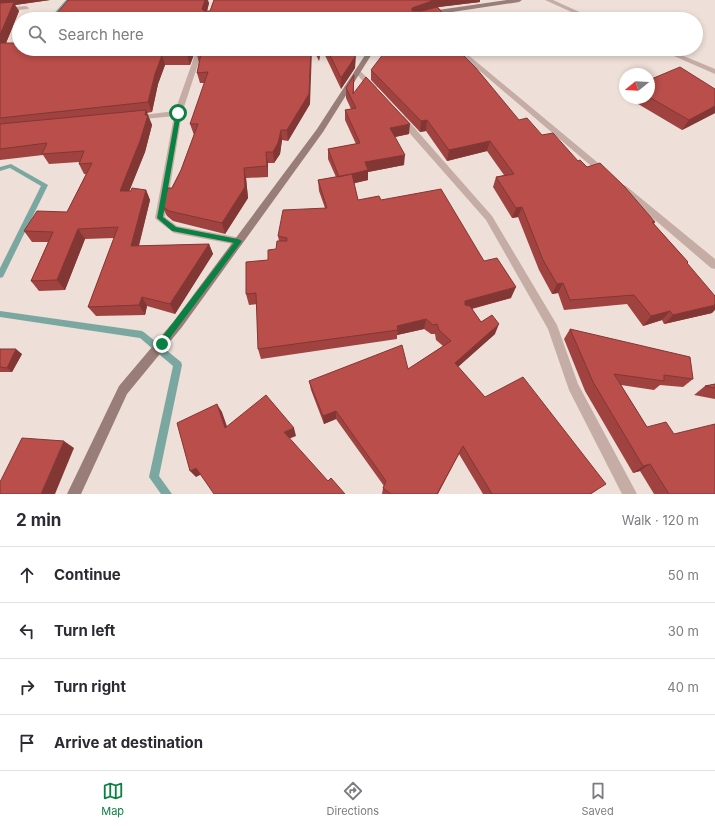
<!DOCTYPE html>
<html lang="en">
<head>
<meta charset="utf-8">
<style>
  body { margin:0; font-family:Inter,sans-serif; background:#f7f7f7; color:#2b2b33 }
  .compass { position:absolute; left:619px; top:68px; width:36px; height:36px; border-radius:50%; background:#fff; box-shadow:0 2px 6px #0003; rotate:252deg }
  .stop { position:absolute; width:12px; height:12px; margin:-9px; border:3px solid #0b8043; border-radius:50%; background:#fff }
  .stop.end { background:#0b8043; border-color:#fff; box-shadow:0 1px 4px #0008 }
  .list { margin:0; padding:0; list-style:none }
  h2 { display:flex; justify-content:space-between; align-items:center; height:52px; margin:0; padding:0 16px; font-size:17px }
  h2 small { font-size:13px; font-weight:400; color:#7c7c81 }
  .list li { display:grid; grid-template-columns:26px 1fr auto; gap:12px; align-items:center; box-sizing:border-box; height:56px; padding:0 16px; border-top:1px solid #e1e1e2 }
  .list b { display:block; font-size:15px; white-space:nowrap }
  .list em { font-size:13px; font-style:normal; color:#7c7c81 }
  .icon { flex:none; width:22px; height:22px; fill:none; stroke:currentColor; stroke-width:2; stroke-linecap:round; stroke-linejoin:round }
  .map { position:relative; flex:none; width:715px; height:494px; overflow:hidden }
  .search { position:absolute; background:#fff; box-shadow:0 2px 6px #0003; left:12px; right:12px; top:12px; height:44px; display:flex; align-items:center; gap:10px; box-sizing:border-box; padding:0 14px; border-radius:22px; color:#7c7c81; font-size:15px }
  .sheet { height:276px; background:#fff }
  nav { display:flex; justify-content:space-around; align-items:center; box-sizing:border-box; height:56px; border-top:1px solid #e1e1e2; background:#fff; font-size:11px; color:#7c7c81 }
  nav a { display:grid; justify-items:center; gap:2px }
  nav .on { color:#0b8043 }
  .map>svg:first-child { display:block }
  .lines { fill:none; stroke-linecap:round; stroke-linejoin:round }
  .stream { fill:#7aa8a1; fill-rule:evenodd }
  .street { fill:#c5ada6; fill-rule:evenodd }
  .secondary { fill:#987d78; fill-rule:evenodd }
  .wall { fill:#a04340 }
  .shaded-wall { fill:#823734 }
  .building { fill:#ba4e4a; stroke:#823734 }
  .route { fill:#0b8043 }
</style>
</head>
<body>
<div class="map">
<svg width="715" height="494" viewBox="0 0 715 494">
  <rect width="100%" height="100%" fill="#eedfd8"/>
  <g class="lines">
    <path class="stream" d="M66 0H70L53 19H49Z
      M11 164 48 185 3 277 0 278V268L41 186 10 168 0 171V167Z
      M0 311 142 331 145 333 181 362 182 365 159 476 172 494H161L149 477 173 366 140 338 0 317Z"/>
    <path class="street" d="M545 0H553L595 19H587Z
      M26 6 29 8 28 9 0 12V8Z
      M197 49H203L182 113 165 217 177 226 241 238 243 241 241 244 238 245 174 233 157 220 155 218 174 116 135 120 131 118 135 116 175 111Z
      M454 49H461L609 172 610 174 609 176H603Z
      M658 49H667L715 69V74Z
      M355 70H359L377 87V91H371L355 72Z
      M398 116H404L492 216 557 325 578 384 637 494H622L569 390 548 329 486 220 398 120Z
      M623 185 626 186 715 259V269L711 268 620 190 618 188 620 186Z"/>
    <path class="secondary" d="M507 0H522L519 2 439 14 421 19H412L438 10Z
      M369 49H375L323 132 182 327 127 394 81 494H67L119 386 174 321 317 129Z"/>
  </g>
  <path class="wall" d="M0 0H50L15 5 19 11 6 43 19 49H196L190 65H165L158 84 152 112 147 113 152 125 145 152 129 191 146 190 150 200 139 246 209 244 213 254 175 314 147 306 145 315 96 316 88 307 114 238 85 239 65 290 39 291 31 281 48 242H32L24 231 67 212 86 174H84L79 164V162L49 164 43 155 0 160Z
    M214 0H480V2L438 7 445 15V19H52L209 3 207 11H210Z
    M199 49 310 104 288 141 282 140 280 154 274 163H268V177L246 178 248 198 225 234 173 221 167 216 162 206 181 170 194 135 190 124 205 83H200L197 73 199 63 197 55Z
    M313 49H321L319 61Z
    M322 49H356L355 68 341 89Z
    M371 70 519 120 542 135 587 167 655 222 654 224 688 262 687 264 712 313 664 324 662 320 643 326 627 304 564 310 558 293 552 294 539 270 518 217 512 218 493 187 496 177 504 175 487 151 447 161 426 131 420 132 371 80Z
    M354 75V93L409 134 395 137 404 165 368 172V180L354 183 358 200H381L484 261 511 298 472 309 481 322 495 334 458 367 485 397 597 490 591 494H483L459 454 438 494H382L383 488 384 486 336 419 324 424 311 390 309 381 408 369 443 346 436 340 435 334H431L424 329 397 335V339L261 359 258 349 257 304 249 305 246 294 268 260 276 249 279 241 278 236 325 208 319 191 318 180 336 177 328 159V149L356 144 345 120V110L351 109 346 98V88Z
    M649 80 715 89V113L682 130 628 98H649Z
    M570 329 693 379 683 387 660 385 654 390 621 385 647 427 674 434 715 494H654L640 471 633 473 585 391 564 339Z
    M0 349 22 354 12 372H0Z
    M715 384V399L694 395 705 386Z"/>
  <path class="shaded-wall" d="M0 0H50L15 5 19 11 2 53 0 49Z
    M205 0H208L209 3 205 19 202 9Z
    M430 0H480V2L431 8 411 16 412 8Z
    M189 49H196L190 65 187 55Z
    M311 49H312L310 104 288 141 287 130Z
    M318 49H321L319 61 318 51Z
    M356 49 355 68 341 89V78Z
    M162 55 165 65 158 84 152 112 148 102 155 74Z
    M715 106V113L682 130 689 120Z
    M146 110 152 125 145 152 125 202 120 191Z
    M427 120 426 131 420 132 421 121Z
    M410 124 409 134 390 138V128Z
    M281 130 282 140 280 154 274 163 273 152Z
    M490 141 487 151 447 161 449 150Z
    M266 152 268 163V177L267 166Z
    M405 155 404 165 368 172V180L339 187V177L365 162Z
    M244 168 246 178 248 198 225 234 222 223Z
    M146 190 150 200 136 256 131 246Z
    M522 207 518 217 512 218 516 208Z
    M78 229 85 239 65 290 57 280Z
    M209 244 213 254 175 314 170 304Z
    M563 283 558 293 552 294 557 284Z
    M516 287 511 298 462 311 465 301Z
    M142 297 147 306 145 315 139 305Z
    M715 305V310L712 313 664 324 673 315Z
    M670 311 662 320 643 326 651 316Z
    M426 319 424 329 397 335 398 330 397 326Z
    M499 324 495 334 452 372 455 363Z
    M16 349 22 354 12 372 7 368Z
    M217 404 222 412 230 435 225 428Z
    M336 411V419L324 424 323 416Z
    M294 428 296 436 286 440 284 432Z
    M64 441 74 448 55 494H41Z
    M650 464 640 471 633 473 643 466Z
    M196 468 202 474 196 477 190 471Z"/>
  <path class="building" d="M68 0H205L202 9 204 11H210L214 0H431L432 1 412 8V11H422L437 7 445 15 423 16 426 19H411L413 16 361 19H52Z
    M14 2 0 35V3Z
    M0 43H19V49H189L187 55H162L155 74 148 102 0 118Z
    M199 49H311L309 94 287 130H281L278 143 273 152H266L267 166 244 168 245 187 222 223 169 211 162 206 168 188H172L181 170 198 124H190L208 72 197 73 201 54 197 55Z
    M327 49H356L355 57 341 78Z
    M387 49H457L476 68 519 120 527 118 542 135 553 133 578 161 580 160 587 167 600 163 624 186 655 222H652L688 262 687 263 715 296V305L673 315 670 311 651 316 634 295 570 300 563 283 557 284 543 260 522 207 516 208 496 177 514 174 490 141 449 150 427 120 421 121 371 70Z
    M680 67 715 89V106L689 120 649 97V80Z
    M354 75 353 94 366 77 410 124 390 128 405 155 365 162 368 170 339 177 328 149 360 143 345 110 356 108 346 88Z
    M146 110 145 115H148L140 141 120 191H131L132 188 146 190 131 246 209 244 170 304 142 297 139 305 88 307 118 227 78 229 57 280 31 281 53 232 24 231 37 211 67 212 92 163 79 164 84 151 42 154 47 143 0 149V124Z
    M352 174 358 200 379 196 381 200 441 189 484 261 497 258 516 287 465 301V305L470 306 481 322 492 315 499 324 455 363 485 397 523 377 606 484 590 494H492L463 446 437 494H391L383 488 386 481 336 411 323 416 309 381 402 345 408 369 451 341 439 330 437 324 433 325 426 319 397 326 398 330 258 349 256 293 246 294V262L268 260V250L276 249 277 241H287V238L278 236 283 210 327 208 318 180Z
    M570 329 690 357 693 379 664 375V381L614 374 647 427 666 422 674 434 715 424V494H669L650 464 643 466 593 382Z
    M0 349H16L7 368 0 367Z
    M715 384V388L705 386Z
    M266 395 294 428 284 432 328 481 331 478 345 494H214L196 468 190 471 177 423 217 404 225 428Z
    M22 438 64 441 41 494H0V482Z"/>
  <path class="route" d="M178 111 181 113 163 217 176 227 238 239 242 241 164 346 162 347 158 344 159 341 234 243 172 231 157 218 176 113Z"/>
</svg>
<svg class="compass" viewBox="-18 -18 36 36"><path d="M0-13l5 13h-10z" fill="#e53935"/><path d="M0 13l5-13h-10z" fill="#7c7c81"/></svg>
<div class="stop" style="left:178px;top:113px"></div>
<div class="stop end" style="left:162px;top:344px"></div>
<div class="search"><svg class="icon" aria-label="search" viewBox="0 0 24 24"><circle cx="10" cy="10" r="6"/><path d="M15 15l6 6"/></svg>Search here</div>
</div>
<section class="sheet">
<h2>2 min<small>Walk · 120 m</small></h2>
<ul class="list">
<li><svg class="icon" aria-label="ahead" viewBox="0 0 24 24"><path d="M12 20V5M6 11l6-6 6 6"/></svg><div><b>Continue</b></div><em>50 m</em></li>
<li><svg class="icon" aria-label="left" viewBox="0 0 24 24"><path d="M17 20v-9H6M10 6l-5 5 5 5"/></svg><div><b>Turn left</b></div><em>30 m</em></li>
<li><svg class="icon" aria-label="right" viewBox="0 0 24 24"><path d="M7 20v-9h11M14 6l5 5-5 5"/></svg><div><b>Turn right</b></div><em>40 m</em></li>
<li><svg class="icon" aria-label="arrive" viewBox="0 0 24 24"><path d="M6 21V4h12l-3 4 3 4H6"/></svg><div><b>Arrive at destination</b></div></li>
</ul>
</section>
<nav>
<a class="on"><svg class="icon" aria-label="map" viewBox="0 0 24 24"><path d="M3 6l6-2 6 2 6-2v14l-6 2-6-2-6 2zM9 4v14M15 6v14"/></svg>Map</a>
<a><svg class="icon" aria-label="directions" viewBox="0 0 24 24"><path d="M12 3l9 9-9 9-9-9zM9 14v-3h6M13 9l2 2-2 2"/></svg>Directions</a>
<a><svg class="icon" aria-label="saved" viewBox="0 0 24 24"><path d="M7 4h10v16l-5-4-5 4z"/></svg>Saved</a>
</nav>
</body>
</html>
